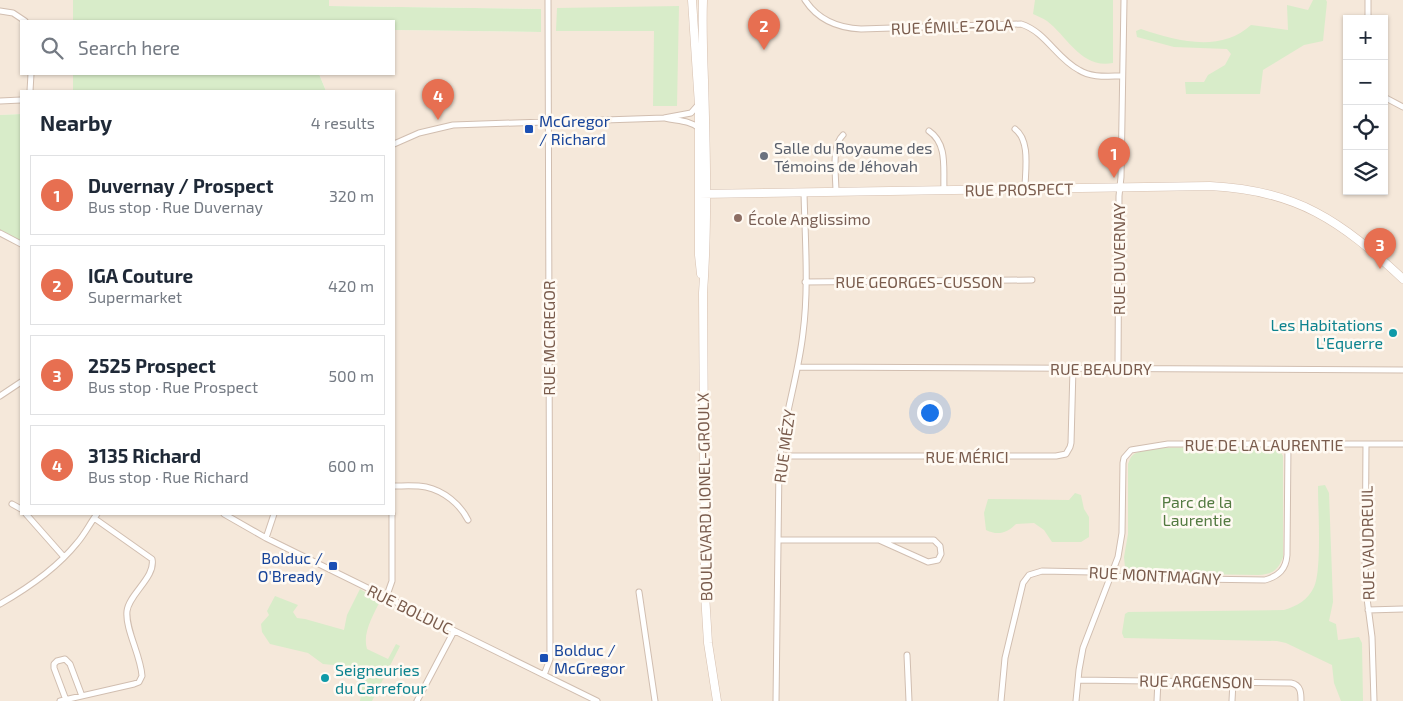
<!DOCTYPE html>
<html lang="en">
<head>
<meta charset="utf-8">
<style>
  body { margin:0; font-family:"Exo 2",sans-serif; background:#f2f2f3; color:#1f2937 }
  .controls { position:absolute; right:15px; top:15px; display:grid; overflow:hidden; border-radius:0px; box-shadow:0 1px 4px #0004 }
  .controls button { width:45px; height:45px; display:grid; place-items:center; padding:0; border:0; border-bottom:1px solid #e0e1e3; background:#fff; color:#1f2937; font:25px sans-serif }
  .you { position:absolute; left:929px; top:412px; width:18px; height:18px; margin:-12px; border:4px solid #fff; border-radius:50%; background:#1a73e8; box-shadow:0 0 0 8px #1a73e833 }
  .badge { display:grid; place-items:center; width:32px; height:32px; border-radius:50%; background:#e76f51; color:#fff; font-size:16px; font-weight:700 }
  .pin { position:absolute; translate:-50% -41px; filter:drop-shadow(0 1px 2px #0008) }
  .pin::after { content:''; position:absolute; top:26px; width:18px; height:15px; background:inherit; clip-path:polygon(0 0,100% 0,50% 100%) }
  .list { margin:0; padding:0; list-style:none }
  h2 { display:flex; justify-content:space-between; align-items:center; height:65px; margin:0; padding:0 20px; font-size:21px }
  h2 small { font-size:16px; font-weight:400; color:#747a83 }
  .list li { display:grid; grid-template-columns:32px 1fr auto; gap:15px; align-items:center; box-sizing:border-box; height:80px; margin:0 10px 10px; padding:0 10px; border:1px solid #e0e1e3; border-radius:0px }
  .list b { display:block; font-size:19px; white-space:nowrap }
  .list p { margin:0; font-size:16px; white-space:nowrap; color:#747a83 }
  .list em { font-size:16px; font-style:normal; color:#747a83 }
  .icon { flex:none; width:28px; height:28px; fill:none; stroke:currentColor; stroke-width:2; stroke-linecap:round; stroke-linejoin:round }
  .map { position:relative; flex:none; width:1403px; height:701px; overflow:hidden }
  .search { position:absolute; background:#fff; box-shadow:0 1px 4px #0004; left:20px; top:20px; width:375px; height:55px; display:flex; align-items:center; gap:12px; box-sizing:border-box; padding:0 18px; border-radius:0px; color:#747a83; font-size:19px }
  .panel { position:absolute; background:#fff; box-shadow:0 1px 4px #0004; left:20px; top:90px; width:375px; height:425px; border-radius:0px }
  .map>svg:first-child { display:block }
  .residential { fill:#f5e8da; fill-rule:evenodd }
  .green { fill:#d8ecc9 }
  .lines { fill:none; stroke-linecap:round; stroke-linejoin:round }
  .street-casing { stroke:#d1beb0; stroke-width:7 }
  .secondary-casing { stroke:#d6c0b0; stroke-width:9 }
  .street { stroke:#fff; stroke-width:5 }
  .secondary { stroke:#fff; stroke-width:8 }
  .transit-dot { fill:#1a4fb4; stroke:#fffaf3; stroke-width:2 }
  .worship-dot { fill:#6b7280; stroke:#fffaf3; stroke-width:2 }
  .education-dot { fill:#8d6e63; stroke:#fffaf3; stroke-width:2 }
  .culture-dot { fill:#0f9aa8; stroke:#fffaf3; stroke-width:2 }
  .labels { text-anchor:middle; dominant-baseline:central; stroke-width:5; stroke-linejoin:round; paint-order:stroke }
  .street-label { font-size:16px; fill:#7a5c4d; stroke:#fffaf3 }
  .transit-label { font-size:16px; fill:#164399; stroke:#fffaf3; text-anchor:start }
  .worship-label { font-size:16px; fill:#5b616d; stroke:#fffaf3; text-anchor:start }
  .education-label { font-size:16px; fill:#785e54; stroke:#fffaf3; text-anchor:start }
  .culture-label { font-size:16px; fill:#0d838f; stroke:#fffaf3; text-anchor:end }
  .park-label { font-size:16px; fill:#537a41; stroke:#fffaf3 }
</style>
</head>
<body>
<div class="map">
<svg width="1403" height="701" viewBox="0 0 1403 701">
  <rect width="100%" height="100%" fill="#fdf6ec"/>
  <path class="residential" d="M0 0H73V21H21V74H73V91H21V114L0 115Z
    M329 0H1403V701H0V230L21 241V514H394V91H326L319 74H394V30L541 32V9L329 6ZM1347 19H1384V191H1347Z"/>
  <path class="green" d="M73 0H329V6L541 9V32L394 30V21H73Z
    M1035 0H1113V63C1081 69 1068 37 1047 21 1043 18 1037 16 1033 14Z
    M1313 0H1326L1327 2 1323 41 1304 45 1263 70 1260 94H1186L1185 82H1204L1208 75 1225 65 1231 54 1227 49 1174 47 1137 37 1136 31 1141 29C1176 41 1221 53 1251 25L1288 30 1287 5 1308 10Z
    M679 6 677 106H653L654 31H556L557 8Z
    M73 74H319L326 91H73Z
    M21 114V241L0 230V115Z
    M1195 447H1273L1280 451 1283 456V557C1278 571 1272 574 1258 575L1132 573 1125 567 1124 557 1128 534V464C1130 460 1130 457 1134 454 1149 446 1178 448 1195 447Z
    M1325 485 1329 493 1333 602 1329 621 1336 624 1338 640 1359 637 1362 643 1363 701H1341L1334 683 1332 665 1286 643 1277 641 1124 638 1122 633 1125 614 1128 612 1284 610C1297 606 1308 600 1314 587 1322 570 1318 508 1318 486Z
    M1075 493 1081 495 1084 509 1089 517V537L1081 542H1052L1044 530 1034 523 1016 524C1007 533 998 536 986 530L984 513 988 499 1069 500Z
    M360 589 380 601C374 614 362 633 367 649L388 659 396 644 400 646 372 701H360C362 689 363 677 354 667L323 664 308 653 270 644 262 632 261 624 269 615 267 611 275 596 298 605 293 612 297 618 305 619 344 630 347 615Z"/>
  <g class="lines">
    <defs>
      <path id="street" d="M805 0C818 20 838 28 861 29L1021 24C1046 32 1056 58 1079 70 1091 78 1108 76 1122 76
        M0 11 13 13 25 21
        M1368 19V0
        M30 91 31 74
        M1384 97 1403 107
        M0 101 21 100
        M665 118C677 121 689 120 699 128
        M1015 129C1031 141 1025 171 1025 189
        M929 131C948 144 943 169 944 190
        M394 144 419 133 453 125 664 118 691 113 698 105
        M836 192C836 176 831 146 843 135
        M0 233 21 244
        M805 282 1032 280
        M798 367 1403 370
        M1118 368 1119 196 1121 177 1124 0
        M0 396 21 382
        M1366 444 1365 583 1372 637 1374 701
        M780 456H1056L1066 454 1070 447 1071 443 1073 368
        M394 486C404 486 416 485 426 487 444 491 460 504 468 520
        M12 504 21 509
        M26 514 64 557
        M224 514 266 538 597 701
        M266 538 274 514
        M779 540H879
        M879 540H934L940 546 941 554 938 560 928 562Z
        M639 592 655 701
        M386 598 392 581V514
        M0 604C28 588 57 568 77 543 85 534 90 523 97 514
        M1368 610 1403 609
        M907 655 909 701
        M544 675 550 659 548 0
        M1078 680 1291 683C1301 685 1301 693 1301 701
        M66 700 54 668V664L57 661 65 659 70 664 82 696
        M60 701 134 684 139 682 142 676C141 656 125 629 127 611 129 594 156 577 152 559L94 518
        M417 701 454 631
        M776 701 779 465C783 420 798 378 803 333 809 287 805 239 804 192
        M1001 701 1005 658 1023 583 1029 575 1042 571 1092 572 1129 578 1265 580C1279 576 1286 569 1287 555L1288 444
        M1076 701 1079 670 1083 648 1118 557 1122 533 1123 463 1124 458 1131 450 1168 444H1403
        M1157 701 1158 680
        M1232 701 1233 682"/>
      <path id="secondary" d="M692 0 699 105V255L701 274
        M703 0C702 27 703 53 704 80 706 151 708 222 703 293L705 594 708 643 717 701
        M699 194 1210 186C1297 190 1341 221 1403 279"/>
    </defs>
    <use href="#street" class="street-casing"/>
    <use href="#secondary" class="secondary-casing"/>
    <use href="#street" class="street"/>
    <use href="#secondary" class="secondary"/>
  </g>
  <g class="transit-dot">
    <rect x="524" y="124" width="10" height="10" rx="2.5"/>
    <rect x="328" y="561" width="10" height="10" rx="2.5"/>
    <rect x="539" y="653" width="10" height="10" rx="2.5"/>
  </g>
  <circle class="worship-dot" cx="764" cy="156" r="5"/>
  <circle class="education-dot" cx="738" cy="218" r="5"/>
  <g class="culture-dot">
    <circle cx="1393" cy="333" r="5"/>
    <circle cx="325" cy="678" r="5"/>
  </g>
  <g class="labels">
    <g class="street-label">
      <text transform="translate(952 26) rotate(-2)">RUE ÉMILE-ZOLA</text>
      <text transform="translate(1019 189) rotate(-1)">RUE PROSPECT</text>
      <text transform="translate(1118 259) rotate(-90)">RUE DUVERNAY</text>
      <text x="919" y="281">RUE GEORGES-CUSSON</text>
      <text transform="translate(548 338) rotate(-90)">RUE MCGREGOR</text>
      <text x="1101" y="368">RUE BEAUDRY</text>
      <text x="1264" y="444">RUE DE LA LAURENTIE</text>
      <text transform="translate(784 446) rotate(-82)">RUE MÉZY</text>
      <text x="967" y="456">RUE MÉRICI</text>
      <text transform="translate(704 497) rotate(-91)">BOULEVARD LIONEL-GROULX</text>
      <text transform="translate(1367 543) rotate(-91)">RUE VAUDREUIL</text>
      <text transform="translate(1155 575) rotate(3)">RUE MONTMAGNY</text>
      <text transform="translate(410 609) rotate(26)">RUE BOLDUC</text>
      <text transform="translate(1196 681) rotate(1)">RUE ARGENSON</text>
    </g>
    <g class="transit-label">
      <text x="539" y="120">McGregor<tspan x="539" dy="18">/ Richard</tspan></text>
      <text x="323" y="557" text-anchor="end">Bolduc /<tspan x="323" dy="18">O'Bready</tspan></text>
      <text x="554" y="649">Bolduc /<tspan x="554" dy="18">McGregor</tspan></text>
    </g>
    <g class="worship-label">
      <text x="774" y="147">Salle du Royaume des<tspan x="774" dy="18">Témoins de Jéhovah</tspan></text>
    </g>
    <g class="education-label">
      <text x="748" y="218">École Anglissimo</text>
    </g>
    <g class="culture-label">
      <text x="1383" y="324">Les Habitations<tspan x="1383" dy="18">L'Equerre</tspan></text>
      <text x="335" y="669" text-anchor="start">Seigneuries<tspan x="335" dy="18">du Carrefour</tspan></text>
    </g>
    <g class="park-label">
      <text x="1197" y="501">Parc de la<tspan x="1197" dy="18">Laurentie</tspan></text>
    </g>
  </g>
</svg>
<div class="controls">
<button>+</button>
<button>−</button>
<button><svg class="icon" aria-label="locate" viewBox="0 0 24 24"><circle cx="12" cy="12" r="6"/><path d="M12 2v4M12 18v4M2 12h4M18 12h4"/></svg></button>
<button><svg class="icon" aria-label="layers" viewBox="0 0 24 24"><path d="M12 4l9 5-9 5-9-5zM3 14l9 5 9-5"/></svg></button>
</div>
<div class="you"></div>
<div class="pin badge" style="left:1114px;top:178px">1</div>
<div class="pin badge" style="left:764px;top:50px">2</div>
<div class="pin badge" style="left:1380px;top:269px">3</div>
<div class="pin badge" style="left:438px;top:120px">4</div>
<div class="search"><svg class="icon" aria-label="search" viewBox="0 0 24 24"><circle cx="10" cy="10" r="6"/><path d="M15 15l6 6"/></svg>Search here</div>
<section class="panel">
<h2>Nearby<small>4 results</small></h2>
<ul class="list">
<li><span class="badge">1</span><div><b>Duvernay / Prospect</b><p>Bus stop · Rue Duvernay</p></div><em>320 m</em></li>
<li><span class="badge">2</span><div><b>IGA Couture</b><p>Supermarket</p></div><em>420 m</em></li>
<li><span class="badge">3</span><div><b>2525 Prospect</b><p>Bus stop · Rue Prospect</p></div><em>500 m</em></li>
<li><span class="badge">4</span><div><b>3135 Richard</b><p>Bus stop · Rue Richard</p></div><em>600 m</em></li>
</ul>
</section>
</div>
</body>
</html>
